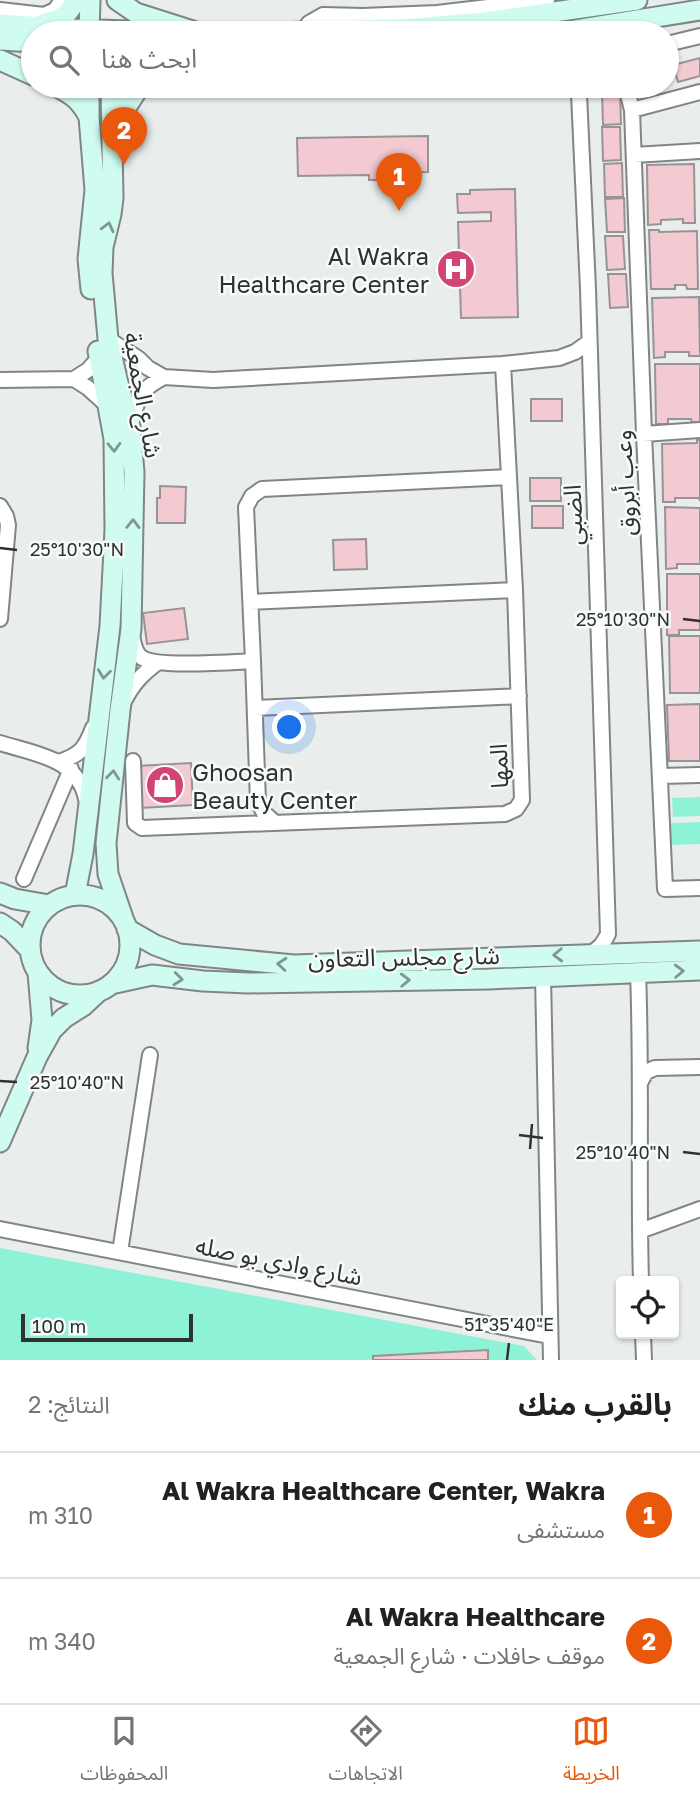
<!DOCTYPE html>
<html lang="ar">
<head>
<meta charset="utf-8">
<style>
  body { margin:0; font-family:"Golos Text","Noto Sans Arabic",sans-serif; background:#f6f6f6; color:#202124; direction:rtl }
  .controls { position:absolute; right:21px; bottom:21px; display:grid; overflow:hidden; border-radius:7px; box-shadow:0 2px 5px #0004 }
  .controls button { width:63px; height:63px; display:grid; place-items:center; padding:0; border:0; border-bottom:2px solid #e0e0e0; background:#fff; color:#202124; font:35px sans-serif }
  .scale { position:absolute; left:21px; bottom:18px; width:172px; box-sizing:border-box; padding-left:7px; border:4px solid #303232; border-top:0; font-size:19px; line-height:24px; white-space:nowrap; color:#303232; -webkit-text-stroke:5px #f7fbfa; paint-order:stroke }
  .you { position:absolute; left:290px; top:728px; width:24px; height:24px; margin:-18px; border:5px solid #fff; border-radius:50%; background:#1a73e8; box-shadow:0 0 0 10px #1a73e833 }
  .badge { display:grid; place-items:center; width:46px; height:46px; border-radius:50%; background:#ea580c; color:#fff; font-size:23px; font-weight:700 }
  .pin { position:absolute; translate:-50% -58px; filter:drop-shadow(0 2px 4px #0008) }
  .pin::after { content:''; position:absolute; top:37px; width:24px; height:21px; background:inherit; clip-path:polygon(0 0,100% 0,50% 100%) }
  .list { margin:0; padding:0; list-style:none }
  h2 { display:flex; justify-content:space-between; align-items:center; height:91px; margin:0; padding:0 28px; font-size:30px }
  h2 small { font-size:23px; font-weight:400; color:#757577 }
  .list li { display:grid; grid-template-columns:46px 1fr auto; gap:21px; align-items:center; box-sizing:border-box; height:126px; padding:0 28px; border-top:2px solid #e0e0e0 }
  .list b { display:block; font-size:26px; white-space:nowrap }
  .list p { margin:0; font-size:23px; white-space:nowrap; color:#757577 }
  .list em { font-size:23px; font-style:normal; color:#757577 }
  .icon { flex:none; width:38px; height:38px; fill:none; stroke:currentColor; stroke-width:2; stroke-linecap:round; stroke-linejoin:round }
  .map { position:relative; flex:none; width:700px; height:1360px; overflow:hidden; direction:ltr }
  .search { position:absolute; background:#fff; box-shadow:0 2px 5px #0004; left:21px; right:21px; top:21px; height:77px; display:flex; align-items:center; gap:18px; box-sizing:border-box; padding:0 24px; border-radius:38px; color:#757577; font-size:26px }
  .sheet { height:343px; background:#fff }
  nav { display:flex; justify-content:space-around; align-items:center; box-sizing:border-box; height:98px; border-top:2px solid #e0e0e0; background:#fff; font-size:19px; color:#757577 }
  nav a { display:grid; justify-items:center; gap:4px }
  nav .on { color:#ea580c }
  .map>svg:first-child { display:block }
  .green { fill:#8ef3d6 }
  .building { fill:#f3c9d2; stroke:#989495; stroke-width:2 }
  .lines { fill:none; stroke-linecap:round; stroke-linejoin:round }
  .street-casing { stroke:#818584; stroke-width:18 }
  .secondary-casing { stroke:#818584; stroke-width:23 }
  .street { stroke:#fff; stroke-width:14 }
  .secondary { stroke:#d0fbf0; stroke-width:19 }
  .oneway { stroke:#809691 }
  .ticks { fill:none; stroke:#303232; stroke-width:2.5 }
  .labels { text-anchor:middle; dominant-baseline:central; stroke-width:5; stroke-linejoin:round; paint-order:stroke }
  .poi-label { font-size:24px; fill:#303232; stroke:#f7fbfa; text-anchor:end }
  .street-label { font-size:24px; fill:#303232; stroke:#f7fbfa }
  .ticks-label { font-size:18px; text-anchor:middle; fill:#303232; stroke:#f7fbfa; stroke-width:5; stroke-linejoin:round; paint-order:stroke }
</style>
</head>
<body>
<div class="map">
<svg width="700" height="1360" viewBox="0 0 700 1360">
  <rect width="100%" height="100%" fill="#e9eeec"/>
  <path class="green" d="M700 797V816L673 817 672 798Z
    M700 822V844L671 845 670 823Z
    M0 1248 524 1346 537 1360H0Z"/>
  <path class="building" d="M700 58V76L678 82 673 65Z
    M639 86H664L641 92Z
    M602 91H620L621 124 603 125Z
    M602 127H620L621 160 603 161Z
    M428 136V172L381 173 382 180H369V175L298 176 297 138Z
    M622 163 623 197H605L604 164Z
    M694 164 695 223H683V219L661 220V224L648 225 647 165Z
    M515 189 518 317 461 318 458 222 491 221V212L458 213 457 194H470V190Z
    M624 198 625 232H607L605 199Z
    M649 230H659V232L697 231 698 289H687L686 285H675V289H651Z
    M605 236H623L625 269 607 270Z
    M608 274H626L628 307 610 308Z
    M699 297 700 356H689V352H665V357L654 358 652 298Z
    M655 364H700V422H692L691 419H668V424H656Z
    M531 399H562V421H531Z
    M697 440H700V501L699 498H675V502H663L662 444 697 443Z
    M530 478H561V501H530Z
    M160 486 186 487 185 523H157V498H160Z
    M532 506H563V528H532Z
    M665 507 700 508V564H677V568L666 569Z
    M366 539 367 569 334 570 333 540Z
    M667 574H700V630H679V635H667Z
    M184 608 188 639 147 644 143 613Z
    M669 636H700V693H670Z
    M700 704V761H669L667 705Z
    M191 763 193 805 140 808 137 766Z
    M488 1350V1360H373V1356Z"/>
  <g class="lines">
    <defs>
      <path id="street" d="M0 10 44 15 55 10 62 0
        M303 32 309 23 323 15 363 16 437 13 547 0
        M667 44 700 36
        M575 86 579 94 588 289 608 934C603 944 599 949 589 954
        M626 86 632 110
        M700 92 632 110 644 434 665 889 700 888
        M634 155 700 151
        M108 339 139 359 148 368 164 377 213 380 503 364 559 358 575 352 589 342
        M74 379 88 388 108 406
        M0 380 74 379 88 370 97 360 98 355
        M130 426C139 398 137 391 164 377
        M644 434 700 430
        M0 506 6 516 8 525 0 619
        M251 602 515 590
        M132 637C134 644 135 653 141 657 153 668 233 662 253 661
        M124 701C133 684 142 674 157 663
        M255 708 519 696
        M0 743C34 754 78 758 86 799
        M133 761 135 823 142 828 505 814 516 809 522 800 515 590 503 364
        M59 762C80 755 85 749 93 728
        M660 776 700 775
        M275 823 264 813 258 802 253 661 246 507 252 496 262 489 509 477
        M24 879 71 769
        M638 972C642 1075 638 1178 641 1281
        M543 976 551 1360
        M640 1083 646 1072 655 1068 700 1067
        M0 1229 549 1336
        M640 1231 700 1209
        M120 1252 150 1055
        M643 1334 644 1360"/>
      <path id="secondary" d="M117 0 136 13 199 33
        M0 24 74 29 180 33
        M42 24C60 20 67 17 76 0
        M89 33 90 0
        M273 33 403 29 484 22 637 0
        M557 33 700 10
        M0 40 33 42
        M0 60 33 75
        M56 86C73 95 80 100 89 117
        M89 86V117L95 190 88 259 91 289
        M111 86 113 198 111 214 103 247 102 273 108 339 118 383 130 426 134 472 131 629 120 710 106 843 108 874 124 921
        M112 134 123 112 140 86
        M0 893 15 899 49 905
        M75 895 83 854 110 626 115 530 114 439 98 351
        M30 945a50 50 0 1 1 100 0a50 50 0 1 1-100 0Z
        M0 923 12 931 30 950
        M127 929 155 945 179 954 294 965 700 951
        M38 973 42 1020 38 1048
        M111 984 152 975 203 981 248 983 489 979 700 970
        M0 1142 37 1057 52 1030 64 1018 83 1006 99 991"/>
    </defs>
    <use href="#street" class="street-casing"/>
    <use href="#secondary" class="secondary-casing"/>
    <use href="#street" class="street"/>
    <use href="#secondary" class="secondary"/>
  </g>
  <defs><path id="oneway-chevron" d="M-2-3.5L2.5 0L-2 3.5" fill="none" stroke-width="1.6" stroke-linecap="round" stroke-linejoin="round" transform="scale(1.75)"/></defs>
  <g class="oneway">
    <use href="#oneway-chevron" transform="translate(108 227) rotate(-76)"/>
    <use href="#oneway-chevron" transform="translate(114 447) rotate(88)"/>
    <use href="#oneway-chevron" transform="translate(133 524) rotate(-89)"/>
    <use href="#oneway-chevron" transform="translate(104 674) rotate(97)"/>
    <use href="#oneway-chevron" transform="translate(113 775) rotate(-84)"/>
    <use href="#oneway-chevron" transform="translate(558 955) rotate(178)"/>
    <use href="#oneway-chevron" transform="translate(282 964) rotate(-175)"/>
    <use href="#oneway-chevron" transform="translate(679 971) rotate(-2)"/>
    <use href="#oneway-chevron" transform="translate(178 979) rotate(6)"/>
    <use href="#oneway-chevron" transform="translate(405 980) rotate(-2)"/>
  </g>
  <path class="ticks" d="M0 548 17 550M683 619 700 621M0 1081 17 1082M519 1135 543 1138M530 1149 532 1124M683 1152 700 1154M507 1360 509 1343"/>
  <defs>
    <symbol id="hospital-disc" viewBox="-11 -11 22 22"><circle r="9.5" fill="#d14474" stroke="#f7fbfa"/><path d="M-5-5h3v3.5h4V-5h3V5h-3V1.5h-4V5h-3Z" fill="#fff"/></symbol>
    <symbol id="shop-disc" viewBox="-11 -11 22 22"><circle r="9.5" fill="#d14474" stroke="#f7fbfa"/><path d="M-5-2.5h2.3a2.7 3.5 0 0 1 5.4 0H5L5.5 6h-11ZM-1.5-2.5h3a1.5 2.3 0 0 0-3 0Z" fill="#fff"/></symbol>
  </defs>
  <g fill-rule="evenodd">
    <use href="#hospital-disc" x="434" y="247" width="44" height="44"/>
    <use href="#shop-disc" x="143" y="763" width="44" height="44"/>
  </g>
  <g class="labels">
    <g class="poi-label">
      <text x="429" y="255">Al Wakra<tspan x="429" dy="28">Healthcare Center</tspan></text>
      <text x="192" y="771" text-anchor="start">Ghoosan<tspan x="192" dy="28">Beauty Center</tspan></text>
    </g>
    <g class="street-label">
      <text transform="translate(144 395) rotate(80)">شارع الجمعية</text>
      <text transform="translate(624 483) rotate(-93)">وعب أبروق</text>
      <text transform="translate(572 515) rotate(-92)">الضبي</text>
      <text transform="translate(498 766) rotate(-92)">المها</text>
      <text transform="translate(404 956) rotate(-1)">شارع مجلس التعاون</text>
      <text transform="translate(279 1260) rotate(11)">شارع وادي بو صله</text>
    </g>
  </g>
  <g class="ticks-label">
    <text x="77" y="556">25°10'30"N</text>
    <text x="623" y="626">25°10'30"N</text>
    <text x="77" y="1089">25°10'40"N</text>
    <text x="623" y="1159">25°10'40"N</text>
    <text x="509" y="1331">51°35'40"E</text>
  </g>
</svg>
<div class="controls">
<button><svg class="icon" aria-label="locate" viewBox="0 0 24 24"><circle cx="12" cy="12" r="6"/><path d="M12 2v4M12 18v4M2 12h4M18 12h4"/></svg></button>
</div>
<div class="scale">100 m</div>
<div class="you"></div>
<div class="pin badge" style="left:399px;top:211px">1</div>
<div class="pin badge" style="left:124px;top:165px">2</div>
<div class="search"><svg class="icon" aria-label="search" viewBox="0 0 24 24"><circle cx="10" cy="10" r="6"/><path d="M15 15l6 6"/></svg>ابحث هنا</div>
</div>
<section class="sheet">
<h2>بالقرب منك<small>النتائج: 2</small></h2>
<ul class="list">
<li><span class="badge">1</span><div><b>Al Wakra Healthcare Center, Wakra</b><p>مستشفى</p></div><em>310 m</em></li>
<li><span class="badge">2</span><div><b>Al Wakra Healthcare</b><p>موقف حافلات · شارع الجمعية</p></div><em>340 m</em></li>
</ul>
</section>
<nav>
<a class="on"><svg class="icon" aria-label="map" viewBox="0 0 24 24"><path d="M3 6l6-2 6 2 6-2v14l-6 2-6-2-6 2zM9 4v14M15 6v14"/></svg>الخريطة</a>
<a><svg class="icon" aria-label="directions" viewBox="0 0 24 24"><path d="M12 3l9 9-9 9-9-9zM9 14v-3h6M13 9l2 2-2 2"/></svg>الاتجاهات</a>
<a><svg class="icon" aria-label="saved" viewBox="0 0 24 24"><path d="M7 4h10v16l-5-4-5 4z"/></svg>المحفوظات</a>
</nav>
</body>
</html>
